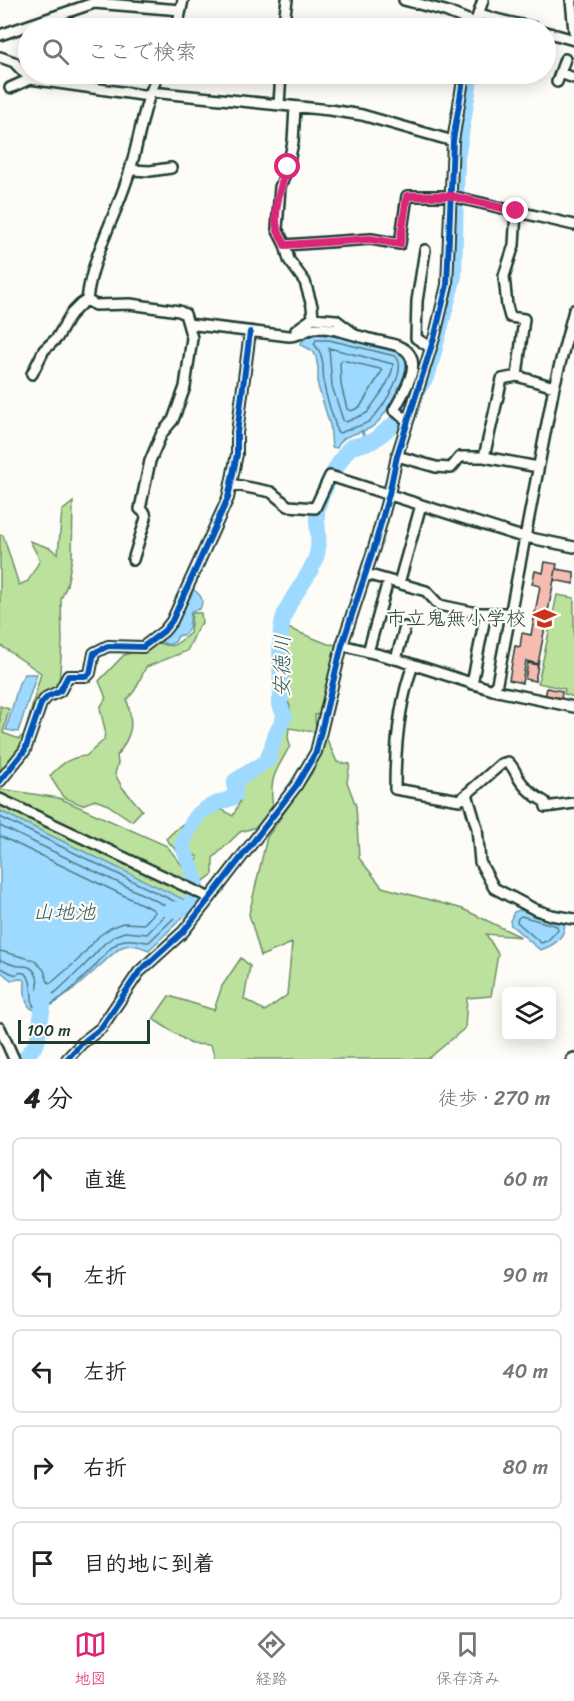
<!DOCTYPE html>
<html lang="ja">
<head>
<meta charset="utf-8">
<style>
  body { margin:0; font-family:Sriracha,"Klee One",sans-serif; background:#f2f2f2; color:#222 }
  .controls { position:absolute; right:18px; bottom:18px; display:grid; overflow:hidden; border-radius:9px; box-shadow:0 3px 15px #0003 }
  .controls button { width:54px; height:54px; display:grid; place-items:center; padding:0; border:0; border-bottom:2px solid #e0e0e0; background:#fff; color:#222; font:30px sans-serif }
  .scale { position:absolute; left:18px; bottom:15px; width:132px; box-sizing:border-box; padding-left:6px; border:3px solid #1f3d34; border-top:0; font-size:16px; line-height:21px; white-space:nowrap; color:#1f3d34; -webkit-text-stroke:4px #fdfcf7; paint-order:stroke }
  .stop { position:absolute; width:18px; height:18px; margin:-14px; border:4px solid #db2777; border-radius:50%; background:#fff }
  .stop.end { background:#db2777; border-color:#fff; box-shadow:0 2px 6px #0008 }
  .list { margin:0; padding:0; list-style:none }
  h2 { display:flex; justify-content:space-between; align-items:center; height:78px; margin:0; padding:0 24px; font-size:26px }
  h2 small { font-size:20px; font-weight:400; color:#767676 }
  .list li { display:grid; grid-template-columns:39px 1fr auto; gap:18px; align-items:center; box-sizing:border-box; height:84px; margin:0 12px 12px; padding:0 12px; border:2px solid #e0e0e0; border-radius:9px }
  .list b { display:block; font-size:22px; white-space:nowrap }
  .list em { font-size:20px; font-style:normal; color:#767676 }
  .icon { flex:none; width:33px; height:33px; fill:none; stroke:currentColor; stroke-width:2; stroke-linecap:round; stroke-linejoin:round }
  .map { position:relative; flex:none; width:574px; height:1059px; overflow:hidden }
  .search { position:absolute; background:#fff; box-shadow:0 3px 15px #0003; left:18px; right:18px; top:18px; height:66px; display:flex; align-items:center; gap:15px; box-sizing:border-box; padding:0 21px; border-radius:33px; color:#767676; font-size:22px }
  .sheet { height:558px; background:#fff }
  nav { display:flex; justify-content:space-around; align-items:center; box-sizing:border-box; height:84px; border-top:2px solid #e0e0e0; background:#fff; font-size:16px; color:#767676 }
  nav a { display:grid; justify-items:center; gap:3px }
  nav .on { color:#db2777 }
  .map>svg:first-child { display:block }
  .green { fill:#bce19c; stroke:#6e8f68; stroke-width:1.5 }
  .water { fill:#9ed9ff; stroke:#6b9bae; stroke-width:1.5 }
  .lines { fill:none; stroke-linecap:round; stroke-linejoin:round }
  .shore { stroke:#527b85; stroke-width:1.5 }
  .stream { stroke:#6b9bae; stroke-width:3 }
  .river { stroke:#9ed9ff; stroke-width:16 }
  .building { fill:#f7bcb1; stroke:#1f3d34; stroke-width:1.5 }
  .minor-casing { stroke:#1f3d34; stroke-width:14 }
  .minor { stroke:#fdfcf7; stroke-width:9 }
  .cycleway-casing { stroke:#fdfcf7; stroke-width:10 }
  .cycleway { stroke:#0057b8; stroke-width:6 }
  .route { stroke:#db2777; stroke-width:8 }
  .labels { text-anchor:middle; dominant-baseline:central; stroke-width:4.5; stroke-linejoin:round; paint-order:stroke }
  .poi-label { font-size:20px; fill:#1f3d34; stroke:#fdfcf7; text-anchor:end }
  .water-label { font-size:21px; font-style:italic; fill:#385c5d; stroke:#fdfcf7 }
</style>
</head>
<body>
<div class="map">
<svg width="574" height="1059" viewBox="0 0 574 1059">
  <rect width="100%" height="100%" fill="#fdfcf7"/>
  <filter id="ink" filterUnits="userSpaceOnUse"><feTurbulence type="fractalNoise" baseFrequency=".0167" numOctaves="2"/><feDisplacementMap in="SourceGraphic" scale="12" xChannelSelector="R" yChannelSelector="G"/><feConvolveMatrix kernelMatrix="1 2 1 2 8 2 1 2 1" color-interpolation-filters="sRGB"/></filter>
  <g filter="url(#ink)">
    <path class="green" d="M73 502 72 558 67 585 61 599 62 643 59 685 49 691 30 724 37 731C29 755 21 767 0 781V706L9 709 3 733 19 739 25 733 41 673 0 645V535H3L19 585 28 581 40 560 30 541 50 548 58 554 62 511Z
      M557 595 574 598V697L564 694 565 689 538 683Z
      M192 613H201L202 623 198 628 187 651 146 667 135 690 127 700C134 726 132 734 117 756L118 763 115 774 122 787 142 810 132 821 108 805 95 800 82 805 63 797 50 776C61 764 70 757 86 756L104 740 105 730 100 708 106 698 99 681 124 655 145 648 155 641C173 650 176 645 190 633Z
      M285 627 328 644 338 645 321 714 315 715 316 732 289 728 288 737 290 746C277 769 268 779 273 807L260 826 240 832 213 858V874L201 883 195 867 198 857 190 852 180 855 166 839C180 825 199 807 221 810 225 810 229 814 233 816L240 801 236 777C243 771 253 766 259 759 271 742 273 720 283 702L289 705 290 718C291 710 291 702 283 697Z
      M326 737 337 762 350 764 347 782 356 806 359 858 382 887 463 909 521 937 486 934 498 954 491 996 467 998 465 1028 428 1059H215L211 1045 191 1044 153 1019 169 996 214 1010 222 986 241 958 250 966 244 999 265 1011 287 995 292 943 261 956 249 914 267 837 312 773Z
      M0 789 59 798 167 846 200 888 191 907 0 811Z"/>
    <path class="water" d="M317 333H330L399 350 407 361C407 378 386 417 372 427 359 435 343 432 337 448L332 447 330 425 318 386V368L316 357 313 351 300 344 307 336Z
      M194 590C202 596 204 600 200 609L191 611 189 628 185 634 178 636 175 642 168 645 160 641 178 621 192 593 190 591Z
      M25 674H37L18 732 6 730 19 683Z
      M0 811 187 901 191 907 181 919 149 950C141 947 131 943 122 947 104 956 19 1059 25 981L22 979 11 980 0 971Z
      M520 910 565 922C565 938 554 946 540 950L511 925 510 921 514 912Z"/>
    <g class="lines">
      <path class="shore" d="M316 340H329L395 356C410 368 382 408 372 419 364 427 350 427 341 433L337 432C334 417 328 404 325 390 321 373 327 357 314 344Z
        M329 348 393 364C392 382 376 399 367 413L346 422 343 420 332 386Z
        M342 360 380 369 382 371 360 407 351 411 347 409 341 385 340 363Z
        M0 817 180 904 182 907 176 916 149 942C140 942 130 937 121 941 110 946 102 958 94 967 80 981 62 1001 43 1008L33 1006C31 997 33 976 24 973 17 971 20 975 14 974 8 973 6 969 0 968
        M0 826 169 907 170 910 147 934 125 932 116 935 105 943 84 966 56 992 42 1001 39 999C36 988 42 974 29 967 24 965 19 967 14 965 8 964 6 961 0 960
        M0 836 154 910 155 912 144 924 123 923 112 927 99 936 78 960 51 983 48 982 44 970 34 960 0 951
        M521 916 557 926 558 930 547 941 541 943 517 922 518 918Z"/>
      <path class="stream" d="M362 431 366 443"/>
      <path class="river" d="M481 28 483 22
        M170 910 188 908C205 881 190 870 182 844 197 811 198 810 232 798L235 794V781L268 760 275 736 285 716 279 703 281 698C281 676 278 639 283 619 290 595 311 578 317 554 321 540 316 527 317 513 317 499 339 462 347 451L351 447 373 441 398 421 428 374 454 276 457 158 471 74
        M24 1059 37 1043 45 993"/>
    </g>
    <path class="building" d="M545 562 557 564 538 664 526 661 522 683 509 680 515 646 520 647 522 633 531 635 540 586 532 584 535 571 543 573Z
      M556 569 574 572V584L554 580Z
      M528 663 538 665 535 681 525 679Z
      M547 688 562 691 561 700 545 697Z"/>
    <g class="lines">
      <defs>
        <path id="minor" d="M404 0 445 11 475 23
          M571 0 574 31
          M479 13C496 21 516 23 535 28
          M477 18 483 0
          M177 28 183 0
          M283 28 287 0
          M546 32 574 40
          M0 35 94 3 181 10
          M0 57 14 62 30 79 149 96
          M560 73 574 78
          M557 82 565 59
          M10 88 30 79
          M151 92 330 110 362 115 453 141
          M279 104 281 74
          M295 107 293 142 288 167 280 187 277 229 285 245 289 260 305 282 312 306 313 318 296 330
          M131 170 150 171 171 168
          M516 211 514 245 504 276 507 306 510 317 524 319 517 376
          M285 245 371 239 400 244 407 196H451L574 225
          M425 250 417 301 416 338 431 348
          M87 300 95 305 130 304 179 311 185 314 188 324 289 336C299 336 306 329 316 328 334 327 349 334 366 338 376 341 387 342 398 346 428 357 404 392 394 410L408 421
          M87 300C92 254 117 215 130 170 140 138 143 103 159 74
          M313 318 336 320 352 332
          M32 374 44 350 57 338 71 314 81 304 87 300
          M397 456 436 467 451 468 460 457H484L538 467
          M484 457 502 379 517 376 554 387
          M231 484 271 492 288 506 315 508 330 476 516 535 574 547
          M133 560 146 518 145 513 140 509 150 461 162 433 173 420 185 387 192 338 188 324
          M366 574 426 591 439 605 477 613H510
          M399 583 421 505
          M342 645 396 659 493 690 574 707
          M368 652 386 588
          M396 659 405 627
          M413 665C399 703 395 748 395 789L460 800 501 764 508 762C515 768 516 776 522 783 528 791 536 797 545 802L546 807 574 803
          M472 684 485 617
          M493 690 497 683 554 387 574 310
          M0 781 25 750 41 704 47 697 60 691 68 676H87L90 673 94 653 108 646 143 647 164 631 172 621 228 498 237 454V433L250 332
          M467 794 477 828 480 862 494 888 536 910 551 915 574 919
          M0 799 210 898
          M0 1028 14 1059
          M67 1059 82 1043 101 1028 139 972 183 932 210 898 296 786 316 752 342 645 374 548 389 494 397 456 435 335 447 285 453 141 464 74
          M572 1059 574 1058"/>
      </defs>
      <use href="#minor" class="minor-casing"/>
      <use href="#minor" class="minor"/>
      <defs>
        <path id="cycleway" d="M0 781 25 750 41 704 47 697 60 691 68 676H87L90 673 94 653 108 646 143 647 164 631 172 621 228 498 237 454V433L250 332
          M67 1059 82 1043 101 1028 139 972 183 932 210 898 296 786 316 752 342 645 374 548 389 494 397 456 435 335 447 285 453 141 464 74"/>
      </defs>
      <use href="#cycleway" class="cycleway-casing"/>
      <use href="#cycleway" class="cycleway"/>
    </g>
  </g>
  <g class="lines" filter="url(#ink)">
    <path class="route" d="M288 167C281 183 273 210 277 228 279 234 283 240 285 245L370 239 400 244 407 196H451L516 211"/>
  </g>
  <defs>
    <symbol id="school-bare" viewBox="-9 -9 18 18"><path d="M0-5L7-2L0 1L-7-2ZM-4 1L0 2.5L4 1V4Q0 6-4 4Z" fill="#c8321e" stroke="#fdfcf7" stroke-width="2.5" paint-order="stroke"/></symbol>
  </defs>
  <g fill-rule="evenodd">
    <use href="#school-bare" x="528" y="602" width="33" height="33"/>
  </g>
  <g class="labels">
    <g class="poi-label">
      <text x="526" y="618">市立鬼無小学校</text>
    </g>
    <g class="water-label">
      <text transform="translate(282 666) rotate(-89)">安徳川</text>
      <text x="64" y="912">山地池</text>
    </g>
  </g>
</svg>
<div class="controls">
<button><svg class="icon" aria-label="layers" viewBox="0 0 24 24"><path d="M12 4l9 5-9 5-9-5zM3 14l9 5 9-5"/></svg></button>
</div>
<div class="scale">100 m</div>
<div class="stop" style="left:288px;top:167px"></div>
<div class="stop end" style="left:516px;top:211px"></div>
<div class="search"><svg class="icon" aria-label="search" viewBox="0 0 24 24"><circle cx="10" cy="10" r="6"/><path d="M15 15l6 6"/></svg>ここで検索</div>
</div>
<section class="sheet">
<h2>4 分<small>徒歩 · 270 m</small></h2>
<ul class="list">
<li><svg class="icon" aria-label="ahead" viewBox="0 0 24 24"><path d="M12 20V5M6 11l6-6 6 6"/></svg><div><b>直進</b></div><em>60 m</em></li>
<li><svg class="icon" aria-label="left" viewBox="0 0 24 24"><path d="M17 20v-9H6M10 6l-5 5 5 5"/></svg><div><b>左折</b></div><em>90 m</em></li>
<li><svg class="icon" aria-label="left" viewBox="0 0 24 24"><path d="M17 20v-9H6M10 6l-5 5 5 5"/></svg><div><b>左折</b></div><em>40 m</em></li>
<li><svg class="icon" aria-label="right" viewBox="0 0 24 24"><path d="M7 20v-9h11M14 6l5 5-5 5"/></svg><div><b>右折</b></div><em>80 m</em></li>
<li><svg class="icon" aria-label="arrive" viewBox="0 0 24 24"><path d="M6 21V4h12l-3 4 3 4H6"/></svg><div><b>目的地に到着</b></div></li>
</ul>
</section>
<nav>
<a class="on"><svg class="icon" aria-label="map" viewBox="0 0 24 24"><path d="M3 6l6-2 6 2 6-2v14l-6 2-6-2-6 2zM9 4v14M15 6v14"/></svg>地図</a>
<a><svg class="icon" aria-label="directions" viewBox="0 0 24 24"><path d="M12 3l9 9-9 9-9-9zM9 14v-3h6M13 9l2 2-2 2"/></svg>経路</a>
<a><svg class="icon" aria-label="saved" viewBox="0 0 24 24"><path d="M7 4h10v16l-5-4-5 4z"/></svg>保存済み</a>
</nav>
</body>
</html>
